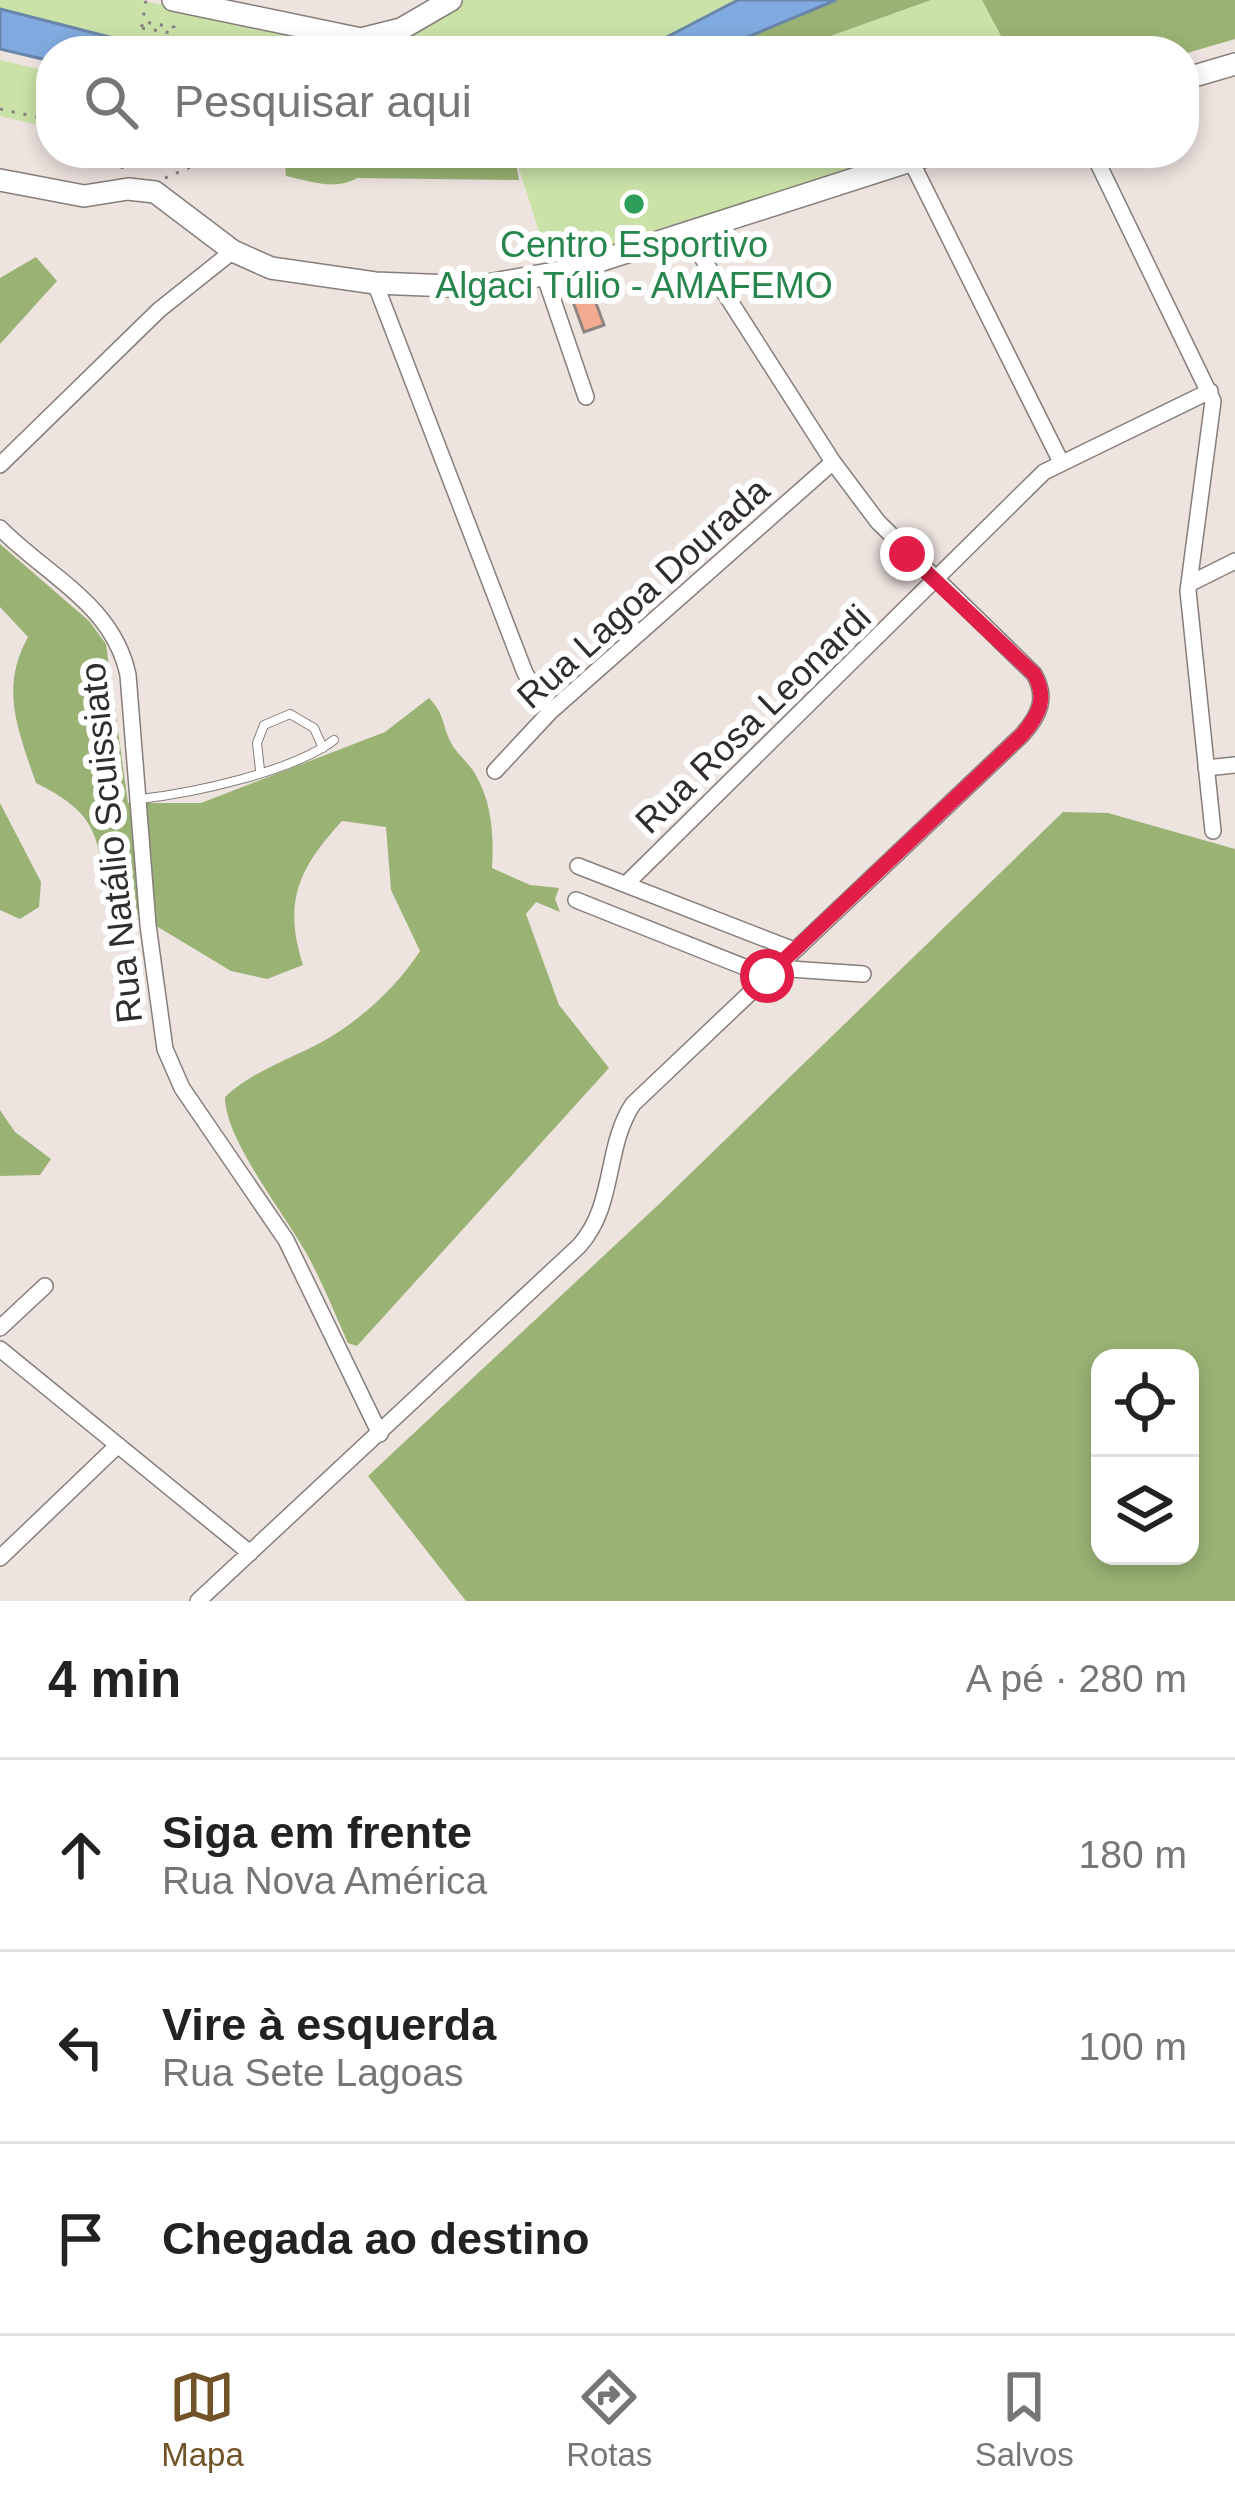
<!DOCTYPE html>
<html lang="pt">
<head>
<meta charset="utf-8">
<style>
  body { margin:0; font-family:Helvetica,sans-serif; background:#f6f6f6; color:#222 }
  .controls { position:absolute; right:36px; bottom:36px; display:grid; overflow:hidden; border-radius:24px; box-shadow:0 6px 18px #0003 }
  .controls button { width:108px; height:108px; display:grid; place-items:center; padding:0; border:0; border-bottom:3px solid #e0e0e0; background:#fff; color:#222; font:60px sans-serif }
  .stop { position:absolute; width:36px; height:36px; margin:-27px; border:9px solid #e11d48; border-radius:50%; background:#fff }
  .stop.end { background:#e11d48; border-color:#fff; box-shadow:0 3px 12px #0008 }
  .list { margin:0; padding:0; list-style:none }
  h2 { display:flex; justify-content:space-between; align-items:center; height:156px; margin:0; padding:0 48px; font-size:51px }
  h2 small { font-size:39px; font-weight:400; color:#767676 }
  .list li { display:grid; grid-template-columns:78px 1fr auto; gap:36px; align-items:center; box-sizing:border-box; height:192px; padding:0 48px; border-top:3px solid #e0e0e0 }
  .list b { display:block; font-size:45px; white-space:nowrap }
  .list p { margin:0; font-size:39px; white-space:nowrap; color:#767676 }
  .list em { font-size:39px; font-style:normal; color:#767676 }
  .icon { flex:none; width:66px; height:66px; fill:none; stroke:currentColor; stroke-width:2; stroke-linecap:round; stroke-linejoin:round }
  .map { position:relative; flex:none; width:1235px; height:1601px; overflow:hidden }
  .search { position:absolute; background:#fff; box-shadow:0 6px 18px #0003; left:36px; right:36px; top:36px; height:132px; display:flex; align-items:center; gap:30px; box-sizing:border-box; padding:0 42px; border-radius:48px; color:#767676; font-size:45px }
  .sheet { height:732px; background:#fff }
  nav { display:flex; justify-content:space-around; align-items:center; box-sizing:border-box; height:168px; border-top:3px solid #e0e0e0; background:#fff; font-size:33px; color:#767676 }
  nav a { display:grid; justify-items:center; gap:6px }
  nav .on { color:#725328 }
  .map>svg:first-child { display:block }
  .green { fill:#cae2a8 }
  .forest { fill:#9ab374; fill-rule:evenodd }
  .water { fill:#81abe0; stroke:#6985aa; stroke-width:3 }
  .building { fill:#f3ac92; stroke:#8e8582; stroke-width:3 }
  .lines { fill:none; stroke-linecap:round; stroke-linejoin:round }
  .lane-casing { stroke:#867e7a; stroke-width:10 }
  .street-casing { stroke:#867e7a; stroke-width:18 }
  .secondary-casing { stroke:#867e7a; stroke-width:24 }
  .path { stroke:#87807e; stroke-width:3; stroke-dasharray:3 9; stroke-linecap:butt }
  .lane { stroke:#fff; stroke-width:8 }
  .street { stroke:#fff; stroke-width:15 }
  .secondary { stroke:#fff; stroke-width:21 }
  .route { stroke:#e11d48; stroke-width:15 }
  .leisure-dot { fill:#2e9e5b; stroke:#fff; stroke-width:4.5 }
  .labels { text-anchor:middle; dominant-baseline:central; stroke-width:12; stroke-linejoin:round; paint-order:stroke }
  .leisure-label { font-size:36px; fill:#27864d; stroke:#fff }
  .street-label { font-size:36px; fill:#312d2c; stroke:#fff }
</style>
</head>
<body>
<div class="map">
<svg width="1235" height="1601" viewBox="0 0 1235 1601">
  <rect width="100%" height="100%" fill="#ede3df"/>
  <path class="green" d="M0 0H140L353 47 382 45 410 33 463 0H738L640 51H164L0 9Z
    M931 0H982L1009 51H789Z
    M0 60 51 72V128L0 116Z
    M514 153H895L550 266Z"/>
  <path class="forest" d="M836 0H931L789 51H714Z
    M982 0H1235V39L1184 54 1009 51Z
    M284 153H514L519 180 357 178C335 191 310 181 286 176Z
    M36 257 57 281 0 344V278Z
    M0 544 89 621 106 644 128 803H201L385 732 429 698C444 713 442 723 450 741 455 752 467 761 474 772 492 801 494 835 492 868L530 885 559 888 555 899 560 912 536 902 526 914 559 1005 609 1068 357 1346 348 1343C335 1314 323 1284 308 1256 285 1214 225 1140 225 1097 258 1066 303 1056 340 1031 371 1010 400 982 420 951L391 890 386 827 342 821C298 869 283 902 303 965L267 979 231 971 105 895C99 832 94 812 36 783 17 728 0 688 28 637L0 607Z
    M0 803 41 882 39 907 20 919 0 910Z
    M1063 812 1108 813 1235 849V1601H466L368 1476 657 1206ZM1100 1358H1190V1556H1100Z
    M0 1110 15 1132 51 1159 40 1175 0 1176Z"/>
  <path class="water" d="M738 0H836L714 51H640Z
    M0 9 164 51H51V61L0 49Z"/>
  <path class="building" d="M592 292 604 325 584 332 572 299Z"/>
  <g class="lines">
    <defs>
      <path id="lane" d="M260 770 257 743 264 725 290 714 314 728 323 748
        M140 799C193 793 292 772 334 740"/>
      <path id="street" d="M1093 153 1213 401 1188 591 1213 831
        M911 161 1060 460
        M545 277 586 397
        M375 283 525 673 550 712
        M0 465 159 310 233 251
        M0 528C47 576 113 604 128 675L148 925 165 1049 182 1088 286 1240 380 1434
        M1189 584 1235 561
        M1206 768 1235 765
        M495 771 550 712 833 462
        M578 866 794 950
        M626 884 1044 472 1210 391
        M576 900 767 976
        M776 968 863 974
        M0 1328 45 1286
        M0 1349 250 1553
        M0 1558 118 1445
        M198 1601 579 1246C616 1205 604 1148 633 1104L1022 735C1039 716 1048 698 1034 674L878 522 833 462 687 234"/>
      <path id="secondary" d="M173 0 361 39 401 29 451 0
        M1184 79 1235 64
        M0 180 84 196 128 189 155 192 233 251 271 268 375 283 477 287 571 270 935 153"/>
    </defs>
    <use href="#lane" class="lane-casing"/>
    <use href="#street" class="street-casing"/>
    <use href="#secondary" class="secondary-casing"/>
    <path class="path" d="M142 28 172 33 174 27 143 22
      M138 51 146 0
      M0 109 51 120
      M122 169 124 153
      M165 178 195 165 197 153"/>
    <use href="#lane" class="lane"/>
    <use href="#street" class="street"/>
    <use href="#secondary" class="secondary"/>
  </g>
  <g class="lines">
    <path class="route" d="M767 976 1022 735C1039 715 1048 698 1034 674L907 554"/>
  </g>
  <circle class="leisure-dot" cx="634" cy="204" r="12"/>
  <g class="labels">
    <g class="leisure-label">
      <text x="634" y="244">Centro Esportivo<tspan x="634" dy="41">Algaci Túlio - AMAFEMO</tspan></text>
    </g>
    <g class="street-label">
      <text transform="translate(643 593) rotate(-42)">Rua Lagoa Dourada</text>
      <text transform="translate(753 719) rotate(-44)">Rua Rosa Leonardi</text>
      <text transform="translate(111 843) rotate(-96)">Rua Natálio Scuissiato</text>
    </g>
  </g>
</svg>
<div class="controls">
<button><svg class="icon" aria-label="locate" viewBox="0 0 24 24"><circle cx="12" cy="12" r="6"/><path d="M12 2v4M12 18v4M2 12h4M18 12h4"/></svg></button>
<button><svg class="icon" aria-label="layers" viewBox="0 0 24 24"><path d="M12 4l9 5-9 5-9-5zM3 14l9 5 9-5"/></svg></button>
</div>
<div class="stop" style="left:767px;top:976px"></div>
<div class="stop end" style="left:907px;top:554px"></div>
<div class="search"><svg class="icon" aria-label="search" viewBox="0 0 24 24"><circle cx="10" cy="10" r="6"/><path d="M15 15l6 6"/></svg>Pesquisar aqui</div>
</div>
<section class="sheet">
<h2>4 min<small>A pé · 280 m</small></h2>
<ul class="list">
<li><svg class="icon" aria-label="ahead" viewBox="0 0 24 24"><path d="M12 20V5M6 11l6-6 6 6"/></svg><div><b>Siga em frente</b><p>Rua Nova América</p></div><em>180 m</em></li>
<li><svg class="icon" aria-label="left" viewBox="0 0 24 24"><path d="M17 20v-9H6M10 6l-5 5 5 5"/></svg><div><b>Vire à esquerda</b><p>Rua Sete Lagoas</p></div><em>100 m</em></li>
<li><svg class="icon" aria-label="arrive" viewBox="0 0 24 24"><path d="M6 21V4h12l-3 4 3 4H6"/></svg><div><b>Chegada ao destino</b></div></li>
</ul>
</section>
<nav>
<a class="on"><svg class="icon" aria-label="map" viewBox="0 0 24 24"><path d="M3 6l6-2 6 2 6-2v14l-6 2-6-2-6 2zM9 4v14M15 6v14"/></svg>Mapa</a>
<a><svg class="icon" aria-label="directions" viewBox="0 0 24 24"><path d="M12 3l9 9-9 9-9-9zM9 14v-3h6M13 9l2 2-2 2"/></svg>Rotas</a>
<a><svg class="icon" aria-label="saved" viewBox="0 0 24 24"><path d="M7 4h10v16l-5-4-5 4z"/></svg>Salvos</a>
</nav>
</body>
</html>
